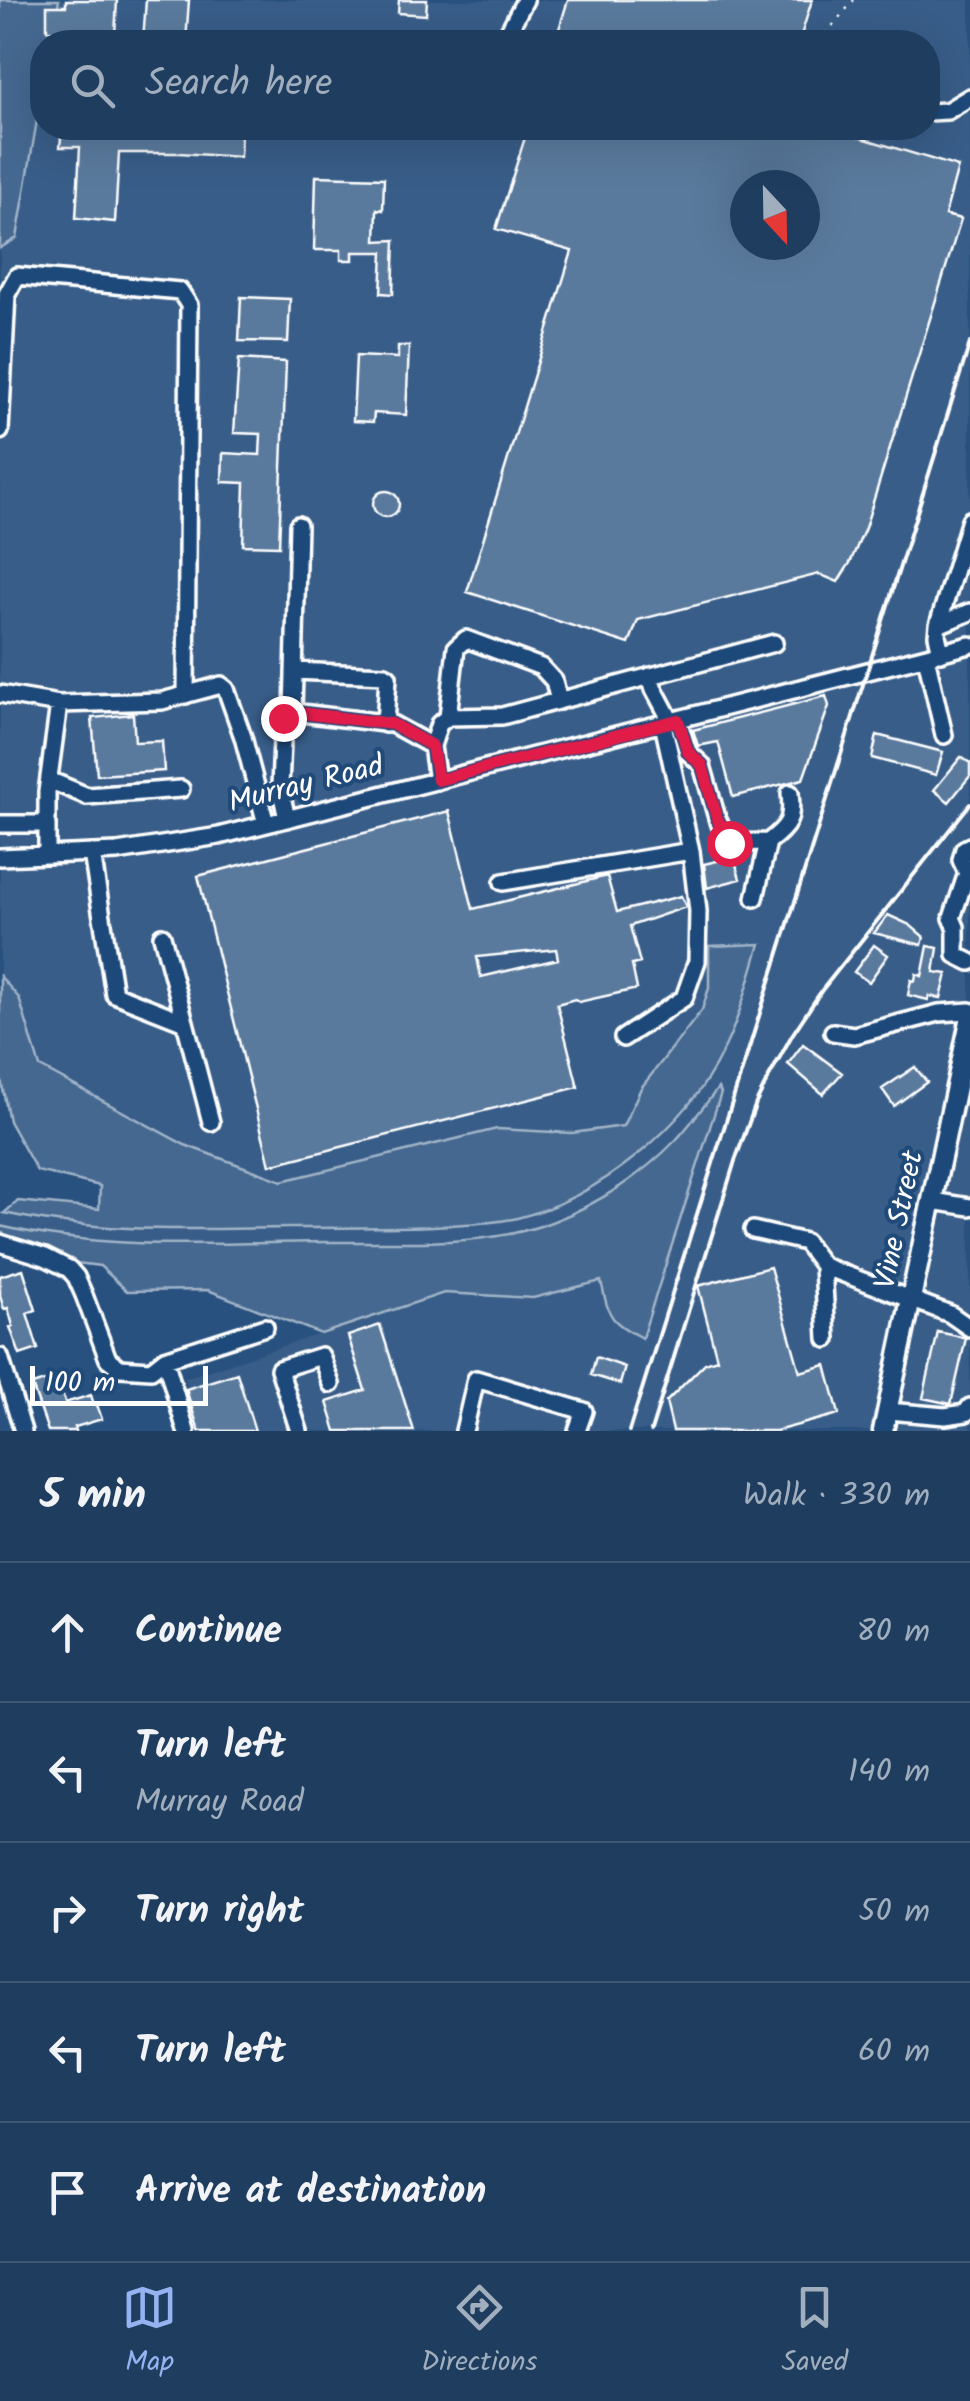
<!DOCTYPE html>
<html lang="en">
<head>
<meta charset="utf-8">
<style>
  body { margin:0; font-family:Kalam,sans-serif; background:#2b4868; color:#f1f3f6 }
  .compass { position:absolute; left:730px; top:170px; width:90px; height:90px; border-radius:50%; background:#1e3d5f; box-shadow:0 10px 40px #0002; rotate:158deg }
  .scale { position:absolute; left:30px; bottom:25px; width:178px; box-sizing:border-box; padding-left:10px; border:5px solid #fff; border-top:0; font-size:28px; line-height:35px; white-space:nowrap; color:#fff; -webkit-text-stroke:8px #1f4a7a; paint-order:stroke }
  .stop { position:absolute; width:30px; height:30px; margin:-22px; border:8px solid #e11d48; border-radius:50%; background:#fff }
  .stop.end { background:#e11d48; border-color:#fff; box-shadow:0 2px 10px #0008 }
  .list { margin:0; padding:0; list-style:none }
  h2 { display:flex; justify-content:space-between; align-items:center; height:130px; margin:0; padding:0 40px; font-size:42px }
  h2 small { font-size:32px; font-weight:400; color:#a1aebd }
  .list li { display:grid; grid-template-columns:65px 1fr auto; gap:30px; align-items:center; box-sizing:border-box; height:140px; padding:0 40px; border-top:2px solid #3c5674 }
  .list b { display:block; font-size:38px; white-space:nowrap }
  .list p { margin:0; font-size:32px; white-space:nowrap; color:#a1aebd }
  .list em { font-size:32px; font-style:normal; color:#a1aebd }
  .icon { flex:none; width:55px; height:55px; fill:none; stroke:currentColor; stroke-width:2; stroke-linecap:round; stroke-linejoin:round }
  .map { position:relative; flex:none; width:970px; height:1431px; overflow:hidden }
  .search { position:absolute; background:#1e3d5f; box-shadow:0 10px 40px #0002; left:30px; right:30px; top:30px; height:110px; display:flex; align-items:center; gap:25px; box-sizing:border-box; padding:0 35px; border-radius:40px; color:#a1aebd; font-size:38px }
  .sheet { height:830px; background:#1e3d5f }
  nav { display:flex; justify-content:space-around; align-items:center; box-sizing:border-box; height:140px; border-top:2px solid #3c5674; background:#1e3d5f; font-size:28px; color:#a1aebd }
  nav a { display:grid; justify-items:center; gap:5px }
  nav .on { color:#95b2f1 }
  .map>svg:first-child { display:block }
  .built { fill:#375d88; fill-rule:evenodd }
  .green { fill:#446890; stroke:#a2b4c8; stroke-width:2.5 }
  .building { fill:#5a7a9d; stroke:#fff; stroke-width:2.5; fill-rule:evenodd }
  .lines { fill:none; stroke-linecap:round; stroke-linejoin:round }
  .minor-casing { stroke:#fff; stroke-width:22 }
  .major-casing { stroke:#fff; stroke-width:25 }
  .path { stroke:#fff; stroke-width:2.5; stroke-dasharray:2.5 8; stroke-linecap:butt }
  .minor { stroke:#1f4a7a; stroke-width:15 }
  .major { stroke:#1f4a7a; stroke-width:18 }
  .rail { stroke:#fff; stroke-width:4 }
  .route { stroke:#e11d48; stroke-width:12 }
  .labels { text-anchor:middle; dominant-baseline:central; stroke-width:8; stroke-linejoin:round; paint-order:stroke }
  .street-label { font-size:30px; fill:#fff; stroke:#1f4a7a }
</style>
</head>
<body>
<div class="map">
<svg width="970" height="1431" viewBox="0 0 970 1431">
  <rect width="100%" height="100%" fill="#28517f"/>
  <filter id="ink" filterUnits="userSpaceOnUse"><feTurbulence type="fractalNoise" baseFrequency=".01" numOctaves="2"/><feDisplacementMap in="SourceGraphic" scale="20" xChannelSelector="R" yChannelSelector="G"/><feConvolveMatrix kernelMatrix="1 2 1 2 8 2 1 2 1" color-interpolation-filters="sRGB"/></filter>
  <g filter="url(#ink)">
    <path class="built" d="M59 0H970V1431H202L185 1378 445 1293 533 1298 601 1280 718 1089 675 1141 648 1166 585 1207 552 1222 517 1233 437 1241 146 1243 87 1241 40 1235 0 1226V1217L4 1213 43 1221 88 1227 146 1229 436 1226 514 1219 547 1209 578 1195 639 1155 665 1132 686 1106 723 1054 760 945 709 946V988L702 1010 641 1087 623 1126 572 1133 497 1129 282 1181 185 1145 40 1067 19 999 0 976V248L17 237 42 91V128H928V42H51ZM745 185H805V245H745Z"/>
    <path class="green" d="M0 0H59L51 42H42V91L17 238 0 248Z
      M760 944C749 980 740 1017 723 1051 687 1127 598 1198 517 1218 500 1222 482 1223 465 1224 407 1229 349 1227 291 1228 193 1229 101 1234 4 1213L18 1201 99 1209 100 1186 37 1171 9 1121 0 1074V976L19 998 40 1067 185 1145 282 1181 497 1129 572 1133 623 1126 641 1088 702 1010 709 988V946Z
      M718 1088 721 1093 642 1338C608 1321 609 1316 601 1281L533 1298 444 1293 321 1334 208 1290 127 1291 100 1266 36 1258 0 1246V1226C107 1251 218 1243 327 1242 397 1241 489 1248 554 1221 598 1204 642 1175 675 1141 690 1125 704 1106 718 1088Z"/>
    <path class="building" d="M66 0H117L115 35 47 30V6H66Z
      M146 0H189L186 42H143Z
      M399 0H427L426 15 398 13Z
      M568 0H812L799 42H555Z
      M62 128H241L240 157 179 153H119L115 222 76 218 80 147H60Z
      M528 128H829L958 167 945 215 961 219 865 528 850 563 838 582 819 574 638 620 629 644 467 592 572 251 496 229ZM745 185H805V245H745Z
      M316 176 384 178 383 210 377 209 376 241 395 240 393 294 381 293 383 252H353V260H341V250H314Z
      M241 297 290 299 288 342 239 341Z
      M398 346H409L406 415 374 413 373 422 353 421 356 356 398 358Z
      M239 359 286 362 279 546 243 545 245 483 222 482 223 453 260 455 261 434 234 433Z
      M373 504a13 13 0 1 1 26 0a13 13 0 1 1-26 0Z
      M826 696 829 706 803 779 733 797 718 742 698 746 693 730Z
      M133 714 135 742 162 741 164 771 97 775 92 718Z
      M877 735 943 752 936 775 872 758Z
      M961 757 970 763V776L949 802 934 790Z
      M449 811 473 909 607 876 617 912 681 896 686 907 630 926 640 963 632 965 637 989 579 1002 575 999 557 1004 578 1087 270 1165 198 876ZM556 949 558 959 481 977 477 957Z
      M734 857 740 879 707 888 704 864Z
      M888 915 910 925 924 937 922 945 874 933Z
      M874 945 888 955 869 982 854 972Z
      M928 946 938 948 934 972 947 974 941 998 929 996 928 1000 908 995 911 980 915 981 916 974 922 976Z
      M803 1044 842 1073 823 1094 788 1064Z
      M915 1067 927 1082 894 1106 882 1089Z
      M770 1267 800 1372 826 1365 839 1414 776 1431H673L666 1402 705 1363 717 1359 698 1286Z
      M23 1269 36 1310 27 1313 38 1349 20 1355 10 1327 13 1326 8 1308 4 1309 0 1296V1276Z
      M380 1325 414 1431H336L327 1402 365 1390 348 1336Z
      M938 1332 966 1338 951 1404 923 1398Z
      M596 1357 625 1367 620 1384 591 1375Z
      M237 1373 255 1431H199L186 1389Z
      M57 1377 65 1403 91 1395 94 1405H97L102 1419 75 1427 76 1431H48L32 1385Z"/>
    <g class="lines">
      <defs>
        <path id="minor" d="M503 42 525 0
          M928 112 947 111 970 97
          M0 431 7 294 17 276 180 291 189 305 186 695
          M938 625 970 612
          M941 653 937 635 938 625 970 520
          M926 657 944 735
          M294 671 385 675 388 677 385 724
          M650 676 654 689 671 721
          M0 694 59 704
          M293 712 392 724 432 746 437 781
          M448 717 456 648 466 639 541 667 554 681 559 701
          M678 720 688 752 702 765 717 818 729 843 768 842 755 898
          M432 746 439 724 448 717 502 716 774 643
          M49 780 87 796 181 789
          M287 819 280 787 283 718 293 712 298 525
          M0 824H47
          M768 842C789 826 793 820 790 793
          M970 846 964 849 961 860 967 873 952 918 956 927V955L970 962
          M92 853 114 994 185 1022 211 1122
          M47 855V792L59 704 162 701 221 685 226 689 243 737 266 824
          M0 857 117 852 219 836 970 645
          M503 882 691 851 663 724
          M162 936 185 1022
          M833 1032 854 1035 939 1013 970 1011
          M623 1038 684 998 697 961 698 911 691 851
          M933 1201 970 1207
          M753 1230 805 1242 823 1266 950 1314 970 1328
          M0 1243 45 1257 69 1269 76 1277 84 1295 108 1359 120 1368 151 1370 165 1359
          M823 1266 827 1339
          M0 1357 23 1431
          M888 1411 945 1416 966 1413 970 1407
          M186 1431 165 1359 265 1327
          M299 1431 279 1369 321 1356 331 1384
          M464 1431 476 1379 584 1411 577 1431"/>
        <path id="major" d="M883 1431 970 1021"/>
      </defs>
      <use href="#minor" class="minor-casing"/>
      <use href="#major" class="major-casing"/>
      <path class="path" d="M819 42 854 0"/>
      <use href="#minor" class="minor"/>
      <use href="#major" class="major"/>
      <path class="rail" d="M629 1431 970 343
        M651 1431 735 1161 756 1103 769 1077 792 1035 822 990 970 804"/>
    </g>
  </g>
  <g class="lines" filter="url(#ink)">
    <path class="route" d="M283 718 292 712 392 724 432 746 438 780 678 720 688 752 702 765 717 818 729 843"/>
  </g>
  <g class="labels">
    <g class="street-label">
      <text transform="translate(306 785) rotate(-14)">Murray Road</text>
      <text transform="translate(900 1220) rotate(-78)">Vine Street</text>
    </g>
  </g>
</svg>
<svg class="compass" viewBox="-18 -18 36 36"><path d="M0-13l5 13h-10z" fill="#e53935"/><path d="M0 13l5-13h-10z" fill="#a1aebd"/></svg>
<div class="scale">100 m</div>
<div class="stop" style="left:729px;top:843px"></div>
<div class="stop end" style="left:283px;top:718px"></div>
<div class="search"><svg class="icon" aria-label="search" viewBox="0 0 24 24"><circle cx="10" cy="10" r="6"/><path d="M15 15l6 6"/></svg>Search here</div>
</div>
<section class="sheet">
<h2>5 min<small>Walk · 330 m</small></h2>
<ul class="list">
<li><svg class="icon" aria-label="ahead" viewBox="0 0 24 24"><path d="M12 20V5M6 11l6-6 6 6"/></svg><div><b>Continue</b></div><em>80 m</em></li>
<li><svg class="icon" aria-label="left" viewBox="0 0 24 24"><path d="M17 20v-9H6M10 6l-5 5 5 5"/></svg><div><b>Turn left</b><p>Murray Road</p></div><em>140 m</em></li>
<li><svg class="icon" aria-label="right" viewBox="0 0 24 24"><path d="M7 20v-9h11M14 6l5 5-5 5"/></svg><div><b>Turn right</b></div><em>50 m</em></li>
<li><svg class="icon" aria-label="left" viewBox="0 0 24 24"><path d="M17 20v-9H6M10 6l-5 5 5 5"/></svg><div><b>Turn left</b></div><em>60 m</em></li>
<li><svg class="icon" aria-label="arrive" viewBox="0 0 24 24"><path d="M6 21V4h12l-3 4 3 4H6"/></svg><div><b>Arrive at destination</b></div></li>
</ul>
</section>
<nav>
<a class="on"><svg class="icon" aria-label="map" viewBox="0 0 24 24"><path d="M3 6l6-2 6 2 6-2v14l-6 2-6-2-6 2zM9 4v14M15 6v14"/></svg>Map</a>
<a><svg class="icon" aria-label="directions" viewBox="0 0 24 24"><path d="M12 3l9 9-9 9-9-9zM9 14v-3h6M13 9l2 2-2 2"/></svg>Directions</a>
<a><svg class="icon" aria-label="saved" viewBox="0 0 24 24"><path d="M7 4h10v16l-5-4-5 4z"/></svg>Saved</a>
</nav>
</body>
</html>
